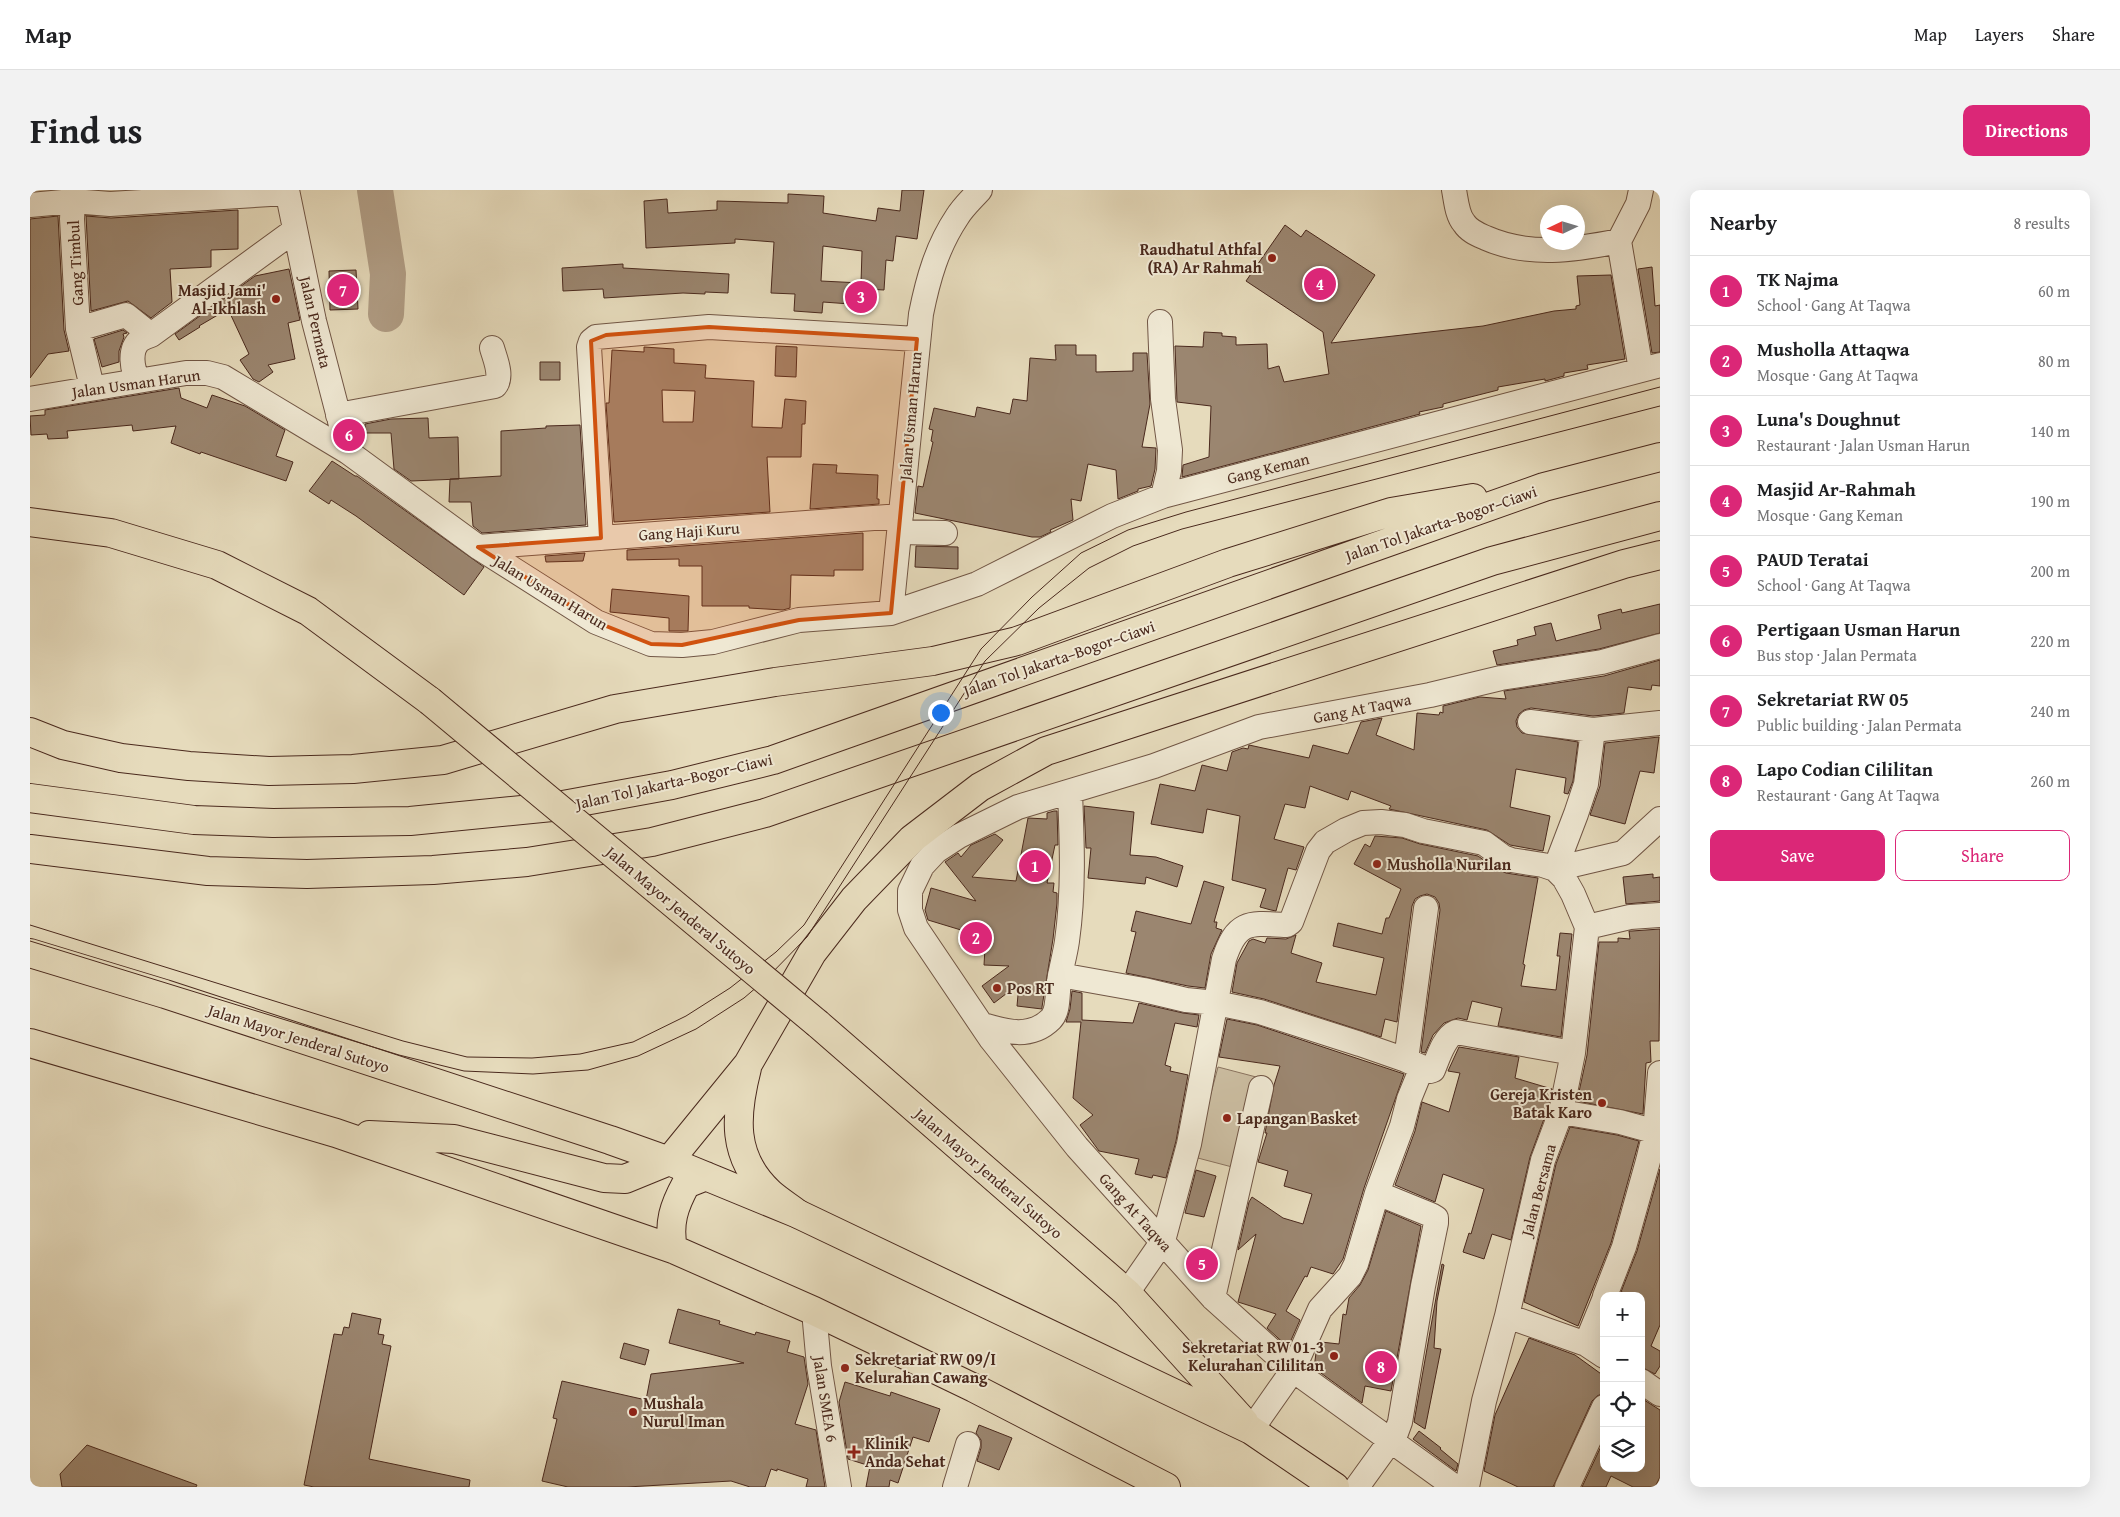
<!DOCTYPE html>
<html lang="en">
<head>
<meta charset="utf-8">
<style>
  body { margin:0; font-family:"Gentium Book Plus",serif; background:#f2f2f2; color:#202124 }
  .controls { position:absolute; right:15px; bottom:15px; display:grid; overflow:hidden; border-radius:10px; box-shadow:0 5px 20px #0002 }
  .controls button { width:45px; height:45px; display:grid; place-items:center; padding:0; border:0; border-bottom:1px solid #e0e0e0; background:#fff; color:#202124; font:25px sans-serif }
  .compass { position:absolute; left:1510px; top:15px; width:45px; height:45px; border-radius:50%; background:#fff; box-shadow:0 5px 20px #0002; rotate:266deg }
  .you { position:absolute; left:910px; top:522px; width:18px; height:18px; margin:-12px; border:4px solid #fff; border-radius:50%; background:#1a73e8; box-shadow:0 0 0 8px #1a73e833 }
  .badge { display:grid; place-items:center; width:32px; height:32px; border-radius:50%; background:#db2777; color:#fff; font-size:16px; font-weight:700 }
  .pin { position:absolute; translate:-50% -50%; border:2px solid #fff; box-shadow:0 1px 5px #0006 }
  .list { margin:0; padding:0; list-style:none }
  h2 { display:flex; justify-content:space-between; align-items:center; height:65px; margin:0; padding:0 20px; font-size:21px }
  h2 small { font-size:16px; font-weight:400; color:#757577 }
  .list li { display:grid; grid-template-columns:32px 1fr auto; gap:15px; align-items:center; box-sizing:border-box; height:70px; padding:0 20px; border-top:1px solid #e0e0e0 }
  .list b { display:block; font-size:19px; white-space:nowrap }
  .list p { margin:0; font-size:16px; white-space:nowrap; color:#757577 }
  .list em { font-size:16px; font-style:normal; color:#757577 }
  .actions { display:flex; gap:10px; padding:15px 20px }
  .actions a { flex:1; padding:11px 0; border:1px solid #db2777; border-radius:10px; text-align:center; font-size:18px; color:#db2777 }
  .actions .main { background:#db2777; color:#fff }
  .icon { flex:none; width:28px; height:28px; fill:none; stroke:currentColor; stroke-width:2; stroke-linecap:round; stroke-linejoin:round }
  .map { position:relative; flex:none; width:1630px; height:1297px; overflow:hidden; border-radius:10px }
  header { display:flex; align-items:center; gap:30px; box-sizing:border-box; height:70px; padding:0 25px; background:#fff; border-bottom:1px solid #e0e0e0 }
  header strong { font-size:24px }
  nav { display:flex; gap:28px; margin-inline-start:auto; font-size:18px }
  .intro { display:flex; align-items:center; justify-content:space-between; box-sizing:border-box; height:120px; padding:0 30px }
  h1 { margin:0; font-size:35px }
  .button { padding:12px 22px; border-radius:10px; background:#db2777; color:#fff; font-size:18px; font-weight:700 }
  main { display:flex; gap:30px; padding:0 30px }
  aside { flex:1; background:#fff; border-radius:10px; box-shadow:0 5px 20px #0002 }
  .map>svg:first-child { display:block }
  .green { fill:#cbbda1; stroke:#8a735f }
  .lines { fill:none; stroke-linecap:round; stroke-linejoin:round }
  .river { stroke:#b19e86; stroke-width:36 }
  .building { fill:#9b8670; stroke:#4a291d; fill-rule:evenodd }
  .minor-casing { stroke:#715645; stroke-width:26 }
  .trunk-casing { stroke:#4a291d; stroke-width:30 }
  .motorway-casing { stroke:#4a291d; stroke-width:30 }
  .minor { stroke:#efe8d3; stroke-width:24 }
  .trunk { stroke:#e6dbbc; stroke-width:28 }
  .motorway { stroke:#e6dbbc; stroke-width:28 }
  .tram { stroke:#4a291d; stroke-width:1 }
  .trunk-bridge-casing { stroke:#4a291d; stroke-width:30; stroke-linecap:butt }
  .trunk-bridge { stroke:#e6dbbc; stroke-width:28 }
  .marked { fill:#d0520f; fill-opacity:0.2; stroke:#d0520f; stroke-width:4; stroke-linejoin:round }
  .poi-dot { fill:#8f2418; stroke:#efe8d3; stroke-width:2 }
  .labels { text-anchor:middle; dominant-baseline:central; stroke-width:4; stroke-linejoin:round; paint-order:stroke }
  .poi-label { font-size:16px; font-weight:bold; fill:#4a291d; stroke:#efe8d3; text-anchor:start }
  .street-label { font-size:16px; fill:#4a291d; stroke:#efe8d3 }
</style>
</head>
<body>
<header>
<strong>Map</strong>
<nav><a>Map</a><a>Layers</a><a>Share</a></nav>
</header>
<div class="intro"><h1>Find us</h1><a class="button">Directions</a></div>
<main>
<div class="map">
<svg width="1630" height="1297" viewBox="0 0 1630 1297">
  <rect width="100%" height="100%" fill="#e6dbbc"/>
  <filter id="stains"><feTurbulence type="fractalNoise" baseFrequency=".004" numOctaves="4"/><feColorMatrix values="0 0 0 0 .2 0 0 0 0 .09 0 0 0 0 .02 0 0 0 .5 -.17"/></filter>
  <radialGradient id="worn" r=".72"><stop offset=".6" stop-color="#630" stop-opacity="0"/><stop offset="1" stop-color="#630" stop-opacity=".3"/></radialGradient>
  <path class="green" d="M1188 877 1230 888 1206 978 1164 967Z"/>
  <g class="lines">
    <path class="river" d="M345 0 358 84 356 124"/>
  </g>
  <path class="building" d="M872 0H894L887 49 866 46 863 71 856 70 854 100 835 99 834 115 793 112 792 123 764 121 765 104 741 103 744 52 705 49V53L616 58 614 11 637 9 638 23 687 20V11L758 13V4L794 6 793 23 846 31 848 18 870 21ZM793 56 832 61 831 93 791 91Z
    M208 20V59L181 60V77L140 79 142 112 121 128 98 111 61 121 56 26 81 28Z
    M28 26 34 140 39 161 18 164 0 188V29Z
    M1255 35 1271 47 1276 40 1345 85 1301 153 1453 136 1524 121 1546 119V116L1550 115 1547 86 1581 85 1595 169 1557 175 1558 179 1534 183V186L1519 190 1515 191V189L1468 197V200L1413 214V217L1389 222 1390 224 1152 287 1153 275 1179 267 1181 216 1147 212 1145 156 1173 157 1174 142 1192 143V146L1206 147V155L1237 154 1238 179 1249 176 1254 192 1299 184 1293 142 1216 91Z
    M593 74V78L699 84 698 103 675 102V104L653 103 574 108 573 99 533 101 532 78Z
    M1622 77 1625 116 1630 115V162L1622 163 1608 79Z
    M259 79 270 130 258 133 265 169 238 175 243 182 229 192 223 189 210 170 219 164 198 119 169 136 170 137 149 150 145 144 225 86Z
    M326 80 328 119 300 120 299 81Z
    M93 140 97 143 93 144 94 147 89 161V172L72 177 64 149Z
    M1025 155H1046V165H1066V182L1103 181V163H1117L1120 214 1112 257 1126 258 1125 279 1121 296 1108 299V301L1088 309 1086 280 1058 274 1051 311 1041 309 1043 330 1020 340 1021 342 1010 347H1002L885 323 888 296 893 297 903 252 901 251 903 240 899 239 904 218 945 227 947 217 980 224 983 209 997 211 1000 168 1026 170Z
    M746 156 767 157 766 187 745 186Z
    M614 157 644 159V173L676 175 675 188 724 191 722 237 752 238 755 209 776 211 775 234H772L771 267H737L740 322 584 332 576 213H579L582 160 614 162ZM632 200 665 201 663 232H633Z
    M510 172H530V190H510Z
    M149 198 151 208 177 218 182 205 215 216 255 240 246 266 263 272 256 291 171 262 170 264 141 253 146 236 103 241 102 235 37 241 38 248 18 249 17 244 1 245 0 226 15 225V220Z
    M398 228 399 248 428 247 429 289 381 291 364 279 361 243H335V234L361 229Z
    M550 235 556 335 452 343 443 336 441 312H419L420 289 471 286V241L516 238V236Z
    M302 271 325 286H327L454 377 434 405 326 326 301 310 299 314 279 301Z
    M783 274 807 275 806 283 848 285 847 309H849V314L780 319Z
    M833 343V380H804V386L761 385 760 418 753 420 719 418V416H672V376H649V369L597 370V360Z
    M886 356 928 357V379L885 377Z
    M555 363 553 371 516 372 515 366Z
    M582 399 659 406 658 441H639V428L580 422Z
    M1630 414V443L1569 459 1467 475 1463 461 1488 455 1487 450 1506 445 1504 437 1521 433 1526 451 1571 439 1568 425 1591 419 1592 423Z
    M1630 470V496L1622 495 1621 500 1598 497 1594 523 1563 526 1501 518 1494 520 1489 524 1486 531 1487 537 1492 543 1548 552 1543 591 1538 604 1534 603 1536 588 1486 579 1480 617 1520 626 1513 661 1480 655 1457 640 1359 619 1361 616 1321 601 1318 610 1280 596 1275 618 1255 614 1244 649 1274 657 1266 680 1258 678 1246 721 1241 720 1230 717 1236 699 1202 690 1210 626 1177 619 1173 643 1121 634 1130 594 1165 601 1172 575 1197 581 1202 562 1213 558 1218 559 1219 555 1279 568 1283 555 1318 564 1331 532 1352 528 1346 545 1384 560 1387 523 1409 525 1410 522 1413 523V516L1450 507 1476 509 1474 501 1574 486Z
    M1629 547 1624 583 1610 581 1595 634 1560 625 1570 596 1575 553Z
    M1054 616 1104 622 1100 665 1126 667 1153 676 1147 697 1116 687 1115 694 1058 688 1061 658H1056Z
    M1024 621H1027L1028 655H1025L1017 693H1024L1023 702 1027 703V713L1023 749 1012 817V819L987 816 989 794 964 813 952 796 979 776 954 775 955 758 930 756 931 740 898 730 895 720 901 698 946 711 915 672 928 663 931 667 941 655 965 644 973 650 942 687 986 691 998 628 1017 629V623Z
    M1345 646 1372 648 1390 654 1448 666 1465 678 1476 683 1508 688 1493 774 1495 775 1491 796 1526 800 1530 766H1527L1530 743 1542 744 1531 847 1468 836 1472 818 1442 811 1437 830 1428 828 1414 833 1403 845 1395 863 1391 862 1410 720 1409 713 1405 707 1397 704 1390 706 1385 709 1382 716 1367 832 1355 829 1351 847 1234 809 1202 802 1207 773 1219 751 1223 749 1235 753 1237 748 1256 749 1266 745 1261 763 1292 773 1286 792 1346 805 1354 768 1303 756 1308 733 1352 744 1356 728H1359L1371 699 1324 674 1335 654 1340 657Z
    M1623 684V688L1630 687V711L1596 714 1593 687Z
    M1174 691 1194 697 1184 732H1187L1186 738 1192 740 1181 764 1175 798 1158 796 1096 783 1106 742 1101 741 1106 721 1161 734Z
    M1630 739 1629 851H1620L1621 872 1616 873 1613 924 1547 911 1557 865 1569 752H1588V748L1600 749 1599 741H1602Z
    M1042 801 1052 803V830L1103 833 1109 813 1153 823 1169 825 1167 837 1145 833 1135 875 1141 877 1140 881 1158 885 1146 951 1136 988 1123 985 1122 988 1105 984 1109 969 1069 961 1050 935 1063 925 1043 908 1051 832H1036L1040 819Z
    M1197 829 1227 835 1374 884 1334 998 1313 1069 1303 1084 1281 1077 1277 1087 1275 1086 1256 1121 1270 1130 1258 1157 1237 1138 1246 1124 1208 1112 1226 1044 1208 1060 1219 1012 1222 1007 1253 1028 1273 1034 1282 1004 1254 996 1258 981 1228 972 1237 943H1235L1244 895 1250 876 1189 867Z
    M1429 857 1489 867 1485 888 1522 899 1518 918 1500 967 1481 1050 1462 1044 1454 1069 1433 1062 1439 1043 1441 1044 1454 999 1413 984 1405 1012 1365 995 1385 941 1392 912 1419 922 1430 883 1418 881Z
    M1540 937 1587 945 1609 951 1581 1053 1548 1136 1494 1112 1526 974Z
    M1630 979V1135L1621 1156 1630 1161V1176L1625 1184 1611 1177V1106L1591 1102 1607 1061Z
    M1166 980 1186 986 1174 1027 1155 1023Z
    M1356 1021 1391 1036 1361 1201 1335 1196 1332 1213 1284 1178 1286 1163 1291 1152 1309 1154 1313 1124 1316 1125 1319 1108 1330 1095 1338 1080Z
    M1168 1058 1178 1069 1176 1079 1162 1064Z
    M1412 1074 1414 1075 1407 1111 1404 1158 1411 1159 1395 1239 1384 1232Z
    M648 1119 690 1131 689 1134 725 1145 726 1142 760 1151 757 1162 774 1167 778 1194 765 1234 786 1240 795 1297H776L778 1289 747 1279V1281L741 1279 735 1297H720L701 1291 597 1297H538L512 1291 527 1229 523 1228 532 1191 616 1210 621 1184 714 1173 639 1153Z
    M322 1123 351 1129 348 1144 354 1145 352 1154 361 1156 339 1269 440 1290 439 1297H284L274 1295 304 1144 312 1145 314 1137 319 1138Z
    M1499 1148 1545 1165 1574 1186V1203L1567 1206 1562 1211 1523 1297H1488L1454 1281 1465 1225Z
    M594 1153 619 1160 615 1175 590 1168Z
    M815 1192 860 1206 861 1202 910 1219 899 1252 883 1247 868 1293 860 1290 859 1297H836L840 1276 818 1269 809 1212Z
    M1611 1208 1630 1220V1287L1625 1297H1603L1581 1286 1576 1297H1552L1574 1250V1278H1611Z
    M949 1235 982 1248 969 1280 947 1271 951 1258V1250L946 1243Z
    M1389 1241 1411 1258 1410 1259 1428 1274 1426 1281 1383 1249Z
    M57 1255 167 1295 166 1297H32L30 1284Z"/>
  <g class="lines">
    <defs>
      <path id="minor" d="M257 0 284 131 318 262
        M1424 0C1426 10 1427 25 1434 33 1439 41 1447 44 1456 48 1499 67 1545 60 1589 51L1608 14 1611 0
        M0 15 43 11
        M1589 51 1611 180
        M1130 132 1133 209 1140 260 1139 281 1133 306
        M48 139 96 125 121 145
        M110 190C101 181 99 159 110 150 113 148 118 146 121 145L265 40
        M62 197 48 139 42 29 43 11 80 14 257 3
        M0 209 156 183H177L193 187 318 262 448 357 566 432 621 454 652 455 683 452 769 430 861 423 947 394 1082 326 1133 306 1630 175
        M308 225 465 196C473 186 465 169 462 158
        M870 342 915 343
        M571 348 559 157 561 151 566 147 679 137 887 149
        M448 357 871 326
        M861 423 891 124C898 89 907 57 927 27 933 17 942 9 950 0
        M1500 532 1563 540 1556 594 1546 624 1525 679
        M1563 540 1630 533
        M1557 737 1600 727 1630 725
        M1030 785 1114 800 1156 810 1186 813 1230 822 1330 854 1376 870 1400 881 1403 880C1408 868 1414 847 1426 842L1543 863
        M953 835C976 842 1001 849 1021 829 1029 821 1027 803 1029 792 1031 778 1035 765 1037 751 1044 701 1042 652 1040 602
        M1376 870 1396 718
        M1531 922 1590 932 1630 943
        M1097 1103 1133 1051 1159 954 1194 769C1207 730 1219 733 1257 735L1261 732 1288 661 1295 652 1316 640 1333 633 1351 632 1375 635 1393 641 1454 653 1473 667 1481 670 1513 675 1525 679 1593 663 1630 629
        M1575 1106 1594 1057 1618 971 1625 942 1630 883
        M1183 1108 1231 898
        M784 1121 789 1176 809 1297
        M1477 1126 1556 1154 1574 1166
        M1556 1154 1574 1110
        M1611 1191 1630 1204
        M1221 1240 1263 1180 1290 1119 1320 1086 1326 1074 1347 1003 1372 936 1379 909 1388 887 1395 879
        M925 1297 938 1254
        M1327 1297 1366 1243 1370 1232 1393 1096 1406 1033V1028L1401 1025 1347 1003
        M1425 1297 1263 1180 1183 1108 1047 957 961 849 886 738 880 720V701L892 676 906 661 929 646 988 617 1124 576 1229 537 1400 505 1471 488 1572 472 1630 456
        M1437 1297 1454 1211 1477 1126 1513 970 1531 922 1543 863 1557 737 1543 704 1534 688 1525 679
        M1537 1297 1574 1217"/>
      <path id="trunk" d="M0 332 81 343 187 375 278 421 400 511
        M0 763 135 804 580 950 639 971 768 1024 1221 1240 1305 1297
        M788 834 1097 1103 1214 1232
        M0 853 306 943 643 1059 784 1121 944 1198 1136 1297
        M339 945 424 949 574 988 595 989 639 971
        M643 1059C638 1033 644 1016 656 994L676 986"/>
      <path id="motorway" d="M0 542 33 555 91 568 159 576 239 581 323 579 413 570 585 519 745 492 903 471 987 451 1198 373 1361 322 1443 308
        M0 608 164 630 243 633 380 631 522 617 642 595 743 570 1514 297 1630 267
        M0 659 178 681 277 684 403 680 497 672 622 652 735 623 1462 371 1630 326
        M717 878C705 925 701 967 740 1003 749 1011 759 1017 768 1024
        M639 971 718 874 782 763 824 709 882 649 950 597 1016 561 1594 374 1630 365"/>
    </defs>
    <use href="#minor" class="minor-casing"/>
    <use href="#trunk" class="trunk-casing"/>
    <use href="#motorway" class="motorway-casing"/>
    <use href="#minor" class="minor"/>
    <use href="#trunk" class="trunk"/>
    <use href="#motorway" class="motorway"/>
    <path class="tram" d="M0 735 373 851 437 867 502 868 550 864 603 852 656 826 700 798 746 762 774 735 951 459 1002 407 1051 363 1098 340 1156 322 1630 197
      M0 751 369 865 434 881 503 884 558 880 608 866 666 839 714 808 735 790 777 747 955 471 1009 418 1059 378 1103 356 1152 339 1630 216"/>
    <defs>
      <path id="trunk-bridge" d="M400 511 788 834"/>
    </defs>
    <use href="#trunk-bridge" class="trunk-bridge-casing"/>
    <use href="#trunk-bridge" class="trunk-bridge"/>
  </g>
  <path class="marked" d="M679 137 887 149 861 423 769 430 652 455 621 454 566 432 448 357 571 348 561 151 576 145Z"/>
  <g class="poi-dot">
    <circle cx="1242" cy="68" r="5"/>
    <circle cx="246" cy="109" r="5"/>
    <circle cx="1347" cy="674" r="5"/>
    <circle cx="967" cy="798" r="5"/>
    <circle cx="1572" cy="913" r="5"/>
    <circle cx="1197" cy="928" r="5"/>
    <circle cx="1304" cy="1166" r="5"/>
    <circle cx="815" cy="1178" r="5"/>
    <circle cx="603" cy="1222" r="5"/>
    <path d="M821.5 1254.5h5v5h5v5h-5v5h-5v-5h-5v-5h5z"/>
  </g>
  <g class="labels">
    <g class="poi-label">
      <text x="1232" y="59" text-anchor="end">Raudhatul Athfal<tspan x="1232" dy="18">(RA) Ar Rahmah</tspan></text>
      <text x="236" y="100" text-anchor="end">Masjid Jami'<tspan x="236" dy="18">Al-Ikhlash</tspan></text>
      <text x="1357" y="674">Musholla Nurilan</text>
      <text x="977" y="798">Pos RT</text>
      <text x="1562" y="904" text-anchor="end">Gereja Kristen<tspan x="1562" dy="18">Batak Karo</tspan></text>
      <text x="1207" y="928">Lapangan Basket</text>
      <text x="1294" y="1157" text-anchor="end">Sekretariat RW 01-3<tspan x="1294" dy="18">Kelurahan Cililitan</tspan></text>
      <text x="825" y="1169">Sekretariat RW 09/I<tspan x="825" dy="18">Kelurahan Cawang</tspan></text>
      <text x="613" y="1213">Mushala<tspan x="613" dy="18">Nurul Iman</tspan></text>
      <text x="835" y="1253">Klinik<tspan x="835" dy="18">Anda Sehat</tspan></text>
    </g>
    <g class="street-label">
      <text transform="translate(45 73) rotate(-93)">Gang Timbul</text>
      <text transform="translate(286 132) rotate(77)">Jalan Permata</text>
      <text transform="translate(106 193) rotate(-8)">Jalan Usman Harun</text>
      <text transform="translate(880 226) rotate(-85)">Jalan Usman Harun</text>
      <text transform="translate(1238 278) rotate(-14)">Gang Keman</text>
      <text transform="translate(1411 333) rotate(-19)">Jalan Tol Jakarta–Bogor–Ciawi</text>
      <text transform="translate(659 341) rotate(-4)">Gang Haji Kuru</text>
      <text transform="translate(521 402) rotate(31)">Jalan Usman Harun</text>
      <text transform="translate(1029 468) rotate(-19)">Jalan Tol Jakarta–Bogor–Ciawi</text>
      <text transform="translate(1332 518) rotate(-11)">Gang At Taqwa</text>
      <text transform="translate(644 591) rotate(-13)">Jalan Tol Jakarta–Bogor–Ciawi</text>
      <text transform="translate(651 720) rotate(40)">Jalan Mayor Jenderal Sutoyo</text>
      <text transform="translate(269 848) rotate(18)">Jalan Mayor Jenderal Sutoyo</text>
      <text transform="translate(959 983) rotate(41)">Jalan Mayor Jenderal Sutoyo</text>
      <text transform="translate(1508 1000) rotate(-75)">Jalan Bersama</text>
      <text transform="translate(1106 1022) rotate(48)">Gang At Taqwa</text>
      <text transform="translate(796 1209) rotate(81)">Jalan SMEA 6</text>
    </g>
  </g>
  <rect width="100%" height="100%" filter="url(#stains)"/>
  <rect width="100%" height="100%" fill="url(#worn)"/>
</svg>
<div class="controls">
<button>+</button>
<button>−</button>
<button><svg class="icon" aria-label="locate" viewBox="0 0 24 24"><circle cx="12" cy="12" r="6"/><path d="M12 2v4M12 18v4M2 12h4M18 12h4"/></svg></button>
<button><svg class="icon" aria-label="layers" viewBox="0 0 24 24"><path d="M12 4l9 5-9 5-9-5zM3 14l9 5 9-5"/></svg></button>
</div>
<svg class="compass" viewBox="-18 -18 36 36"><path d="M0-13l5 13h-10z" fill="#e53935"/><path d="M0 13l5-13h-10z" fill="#757577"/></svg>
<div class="you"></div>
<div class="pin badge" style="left:1005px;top:676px">1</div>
<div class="pin badge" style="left:946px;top:748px">2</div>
<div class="pin badge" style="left:831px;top:107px">3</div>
<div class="pin badge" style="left:1290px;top:94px">4</div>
<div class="pin badge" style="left:1172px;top:1074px">5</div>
<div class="pin badge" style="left:319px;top:245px">6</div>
<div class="pin badge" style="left:313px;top:100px">7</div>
<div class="pin badge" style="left:1351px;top:1177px">8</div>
</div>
<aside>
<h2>Nearby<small>8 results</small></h2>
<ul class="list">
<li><span class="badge">1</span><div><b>TK Najma</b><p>School · Gang At Taqwa</p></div><em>60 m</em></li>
<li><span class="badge">2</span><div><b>Musholla Attaqwa</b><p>Mosque · Gang At Taqwa</p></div><em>80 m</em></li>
<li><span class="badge">3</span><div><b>Luna's Doughnut</b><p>Restaurant · Jalan Usman Harun</p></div><em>140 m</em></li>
<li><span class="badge">4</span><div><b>Masjid Ar-Rahmah</b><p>Mosque · Gang Keman</p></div><em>190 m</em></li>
<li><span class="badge">5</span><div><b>PAUD Teratai</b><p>School · Gang At Taqwa</p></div><em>200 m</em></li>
<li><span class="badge">6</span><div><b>Pertigaan Usman Harun</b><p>Bus stop · Jalan Permata</p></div><em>220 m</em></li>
<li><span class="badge">7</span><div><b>Sekretariat RW 05</b><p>Public building · Jalan Permata</p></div><em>240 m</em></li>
<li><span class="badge">8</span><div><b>Lapo Codian Cililitan</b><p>Restaurant · Gang At Taqwa</p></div><em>260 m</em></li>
</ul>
<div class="actions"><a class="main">Save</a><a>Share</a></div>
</aside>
</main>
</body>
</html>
